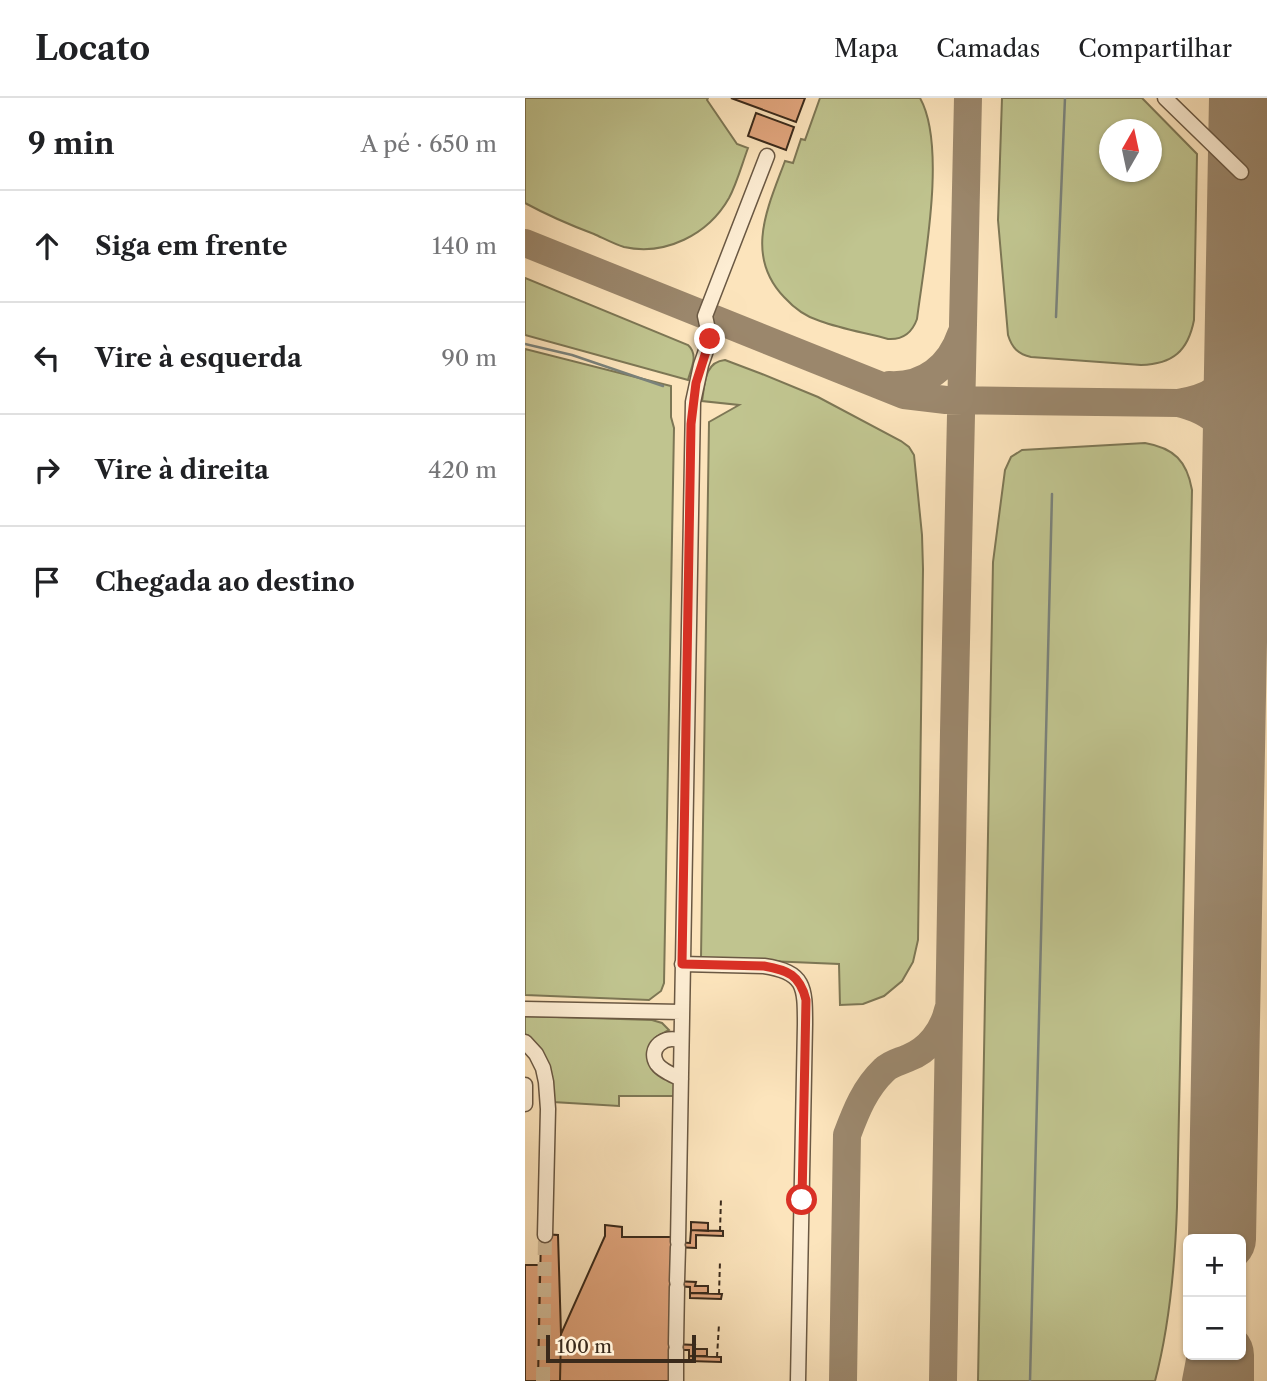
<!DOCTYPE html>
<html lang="pt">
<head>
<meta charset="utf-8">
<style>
  body { margin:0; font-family:"Libre Caslon Text",serif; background:#f6f6f6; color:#202124 }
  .controls { position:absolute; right:21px; bottom:21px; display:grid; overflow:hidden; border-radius:10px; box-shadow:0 2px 5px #0004 }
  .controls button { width:63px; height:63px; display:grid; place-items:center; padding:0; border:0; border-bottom:2px solid #e0e0e0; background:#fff; color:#202124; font:35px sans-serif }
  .compass { position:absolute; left:574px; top:21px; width:63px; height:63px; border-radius:50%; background:#fff; box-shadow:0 2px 5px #0004; rotate:9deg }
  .scale { position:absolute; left:21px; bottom:18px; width:150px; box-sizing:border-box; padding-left:7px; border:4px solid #3a2a1b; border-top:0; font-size:19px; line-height:24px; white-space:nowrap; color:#3a2a1b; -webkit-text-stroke:5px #fdedd3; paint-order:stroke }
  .stop { position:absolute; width:21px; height:21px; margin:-16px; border:5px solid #d93025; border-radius:50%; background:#fff }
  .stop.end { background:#d93025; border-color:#fff; box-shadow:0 2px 7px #0008 }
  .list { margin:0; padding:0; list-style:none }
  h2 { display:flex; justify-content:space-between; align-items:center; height:91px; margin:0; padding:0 28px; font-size:30px }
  h2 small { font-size:23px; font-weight:400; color:#757577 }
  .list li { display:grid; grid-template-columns:46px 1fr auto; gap:21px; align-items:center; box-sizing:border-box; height:112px; padding:0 28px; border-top:2px solid #e0e0e0 }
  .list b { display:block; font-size:26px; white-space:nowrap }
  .list em { font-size:23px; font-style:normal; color:#757577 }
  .icon { flex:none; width:38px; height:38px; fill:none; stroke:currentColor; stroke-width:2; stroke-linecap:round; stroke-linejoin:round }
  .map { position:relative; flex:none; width:742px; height:1283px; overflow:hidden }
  header { display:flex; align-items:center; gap:42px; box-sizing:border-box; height:98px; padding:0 35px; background:#fff; border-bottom:2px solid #e0e0e0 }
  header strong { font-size:33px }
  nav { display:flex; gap:38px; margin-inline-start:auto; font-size:24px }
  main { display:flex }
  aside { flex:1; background:#fff }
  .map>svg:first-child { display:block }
  .green { fill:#c0c48f; stroke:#7d7755; stroke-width:2; fill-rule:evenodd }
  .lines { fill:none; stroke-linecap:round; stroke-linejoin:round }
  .stream { stroke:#7a827b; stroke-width:2.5 }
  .taxiway { stroke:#9b876c; stroke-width:28 }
  .runway { stroke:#9b876c; stroke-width:68 }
  .building { fill:#e3a77f; stroke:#3a2a1b; stroke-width:2 }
  .minor-tunnel { stroke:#d5bf9c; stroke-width:14; stroke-dasharray:14 7; stroke-linecap:butt }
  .minor-casing { stroke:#6a5843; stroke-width:17 }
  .path { stroke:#3a2a1b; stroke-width:2; stroke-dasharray:5 3.5; stroke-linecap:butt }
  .minor { stroke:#fdedd3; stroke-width:14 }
  .route { stroke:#d93025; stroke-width:9 }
</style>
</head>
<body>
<header>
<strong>Locato</strong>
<nav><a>Mapa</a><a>Camadas</a><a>Compartilhar</a></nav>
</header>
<main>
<aside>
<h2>9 min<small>A pé · 650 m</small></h2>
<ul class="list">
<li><svg class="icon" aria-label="ahead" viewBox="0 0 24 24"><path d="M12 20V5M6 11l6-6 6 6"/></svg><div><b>Siga em frente</b></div><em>140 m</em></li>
<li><svg class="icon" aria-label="left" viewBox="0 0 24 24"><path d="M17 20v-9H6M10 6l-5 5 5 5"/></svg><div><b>Vire à esquerda</b></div><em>90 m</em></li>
<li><svg class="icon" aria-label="right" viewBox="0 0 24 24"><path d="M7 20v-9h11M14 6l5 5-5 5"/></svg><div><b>Vire à direita</b></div><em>420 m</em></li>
<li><svg class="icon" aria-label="arrive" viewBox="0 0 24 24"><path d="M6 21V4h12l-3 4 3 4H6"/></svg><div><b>Chegada ao destino</b></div></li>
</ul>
</aside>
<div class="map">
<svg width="742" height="1283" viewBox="0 0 742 1283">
  <rect width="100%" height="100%" fill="#fce4bc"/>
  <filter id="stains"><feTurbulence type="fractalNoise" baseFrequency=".00286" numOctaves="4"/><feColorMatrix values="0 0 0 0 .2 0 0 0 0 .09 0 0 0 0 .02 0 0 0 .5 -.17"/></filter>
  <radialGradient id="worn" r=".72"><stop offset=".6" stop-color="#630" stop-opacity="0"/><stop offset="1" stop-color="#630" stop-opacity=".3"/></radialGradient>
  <path class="green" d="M0 0H183L182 2 212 46 223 50C217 66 212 85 204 100 183 137 140 158 99 149 89 146 78 140 69 136 45 127 22 117 0 105Z
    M295 0H395C422 48 399 165 392 221 387 235 378 242 363 241 341 235 317 231 295 223 281 219 269 210 259 199 219 157 243 109 260 63L268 65 276 41 280 42Z
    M477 0H617L672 56 669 222C663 253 648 266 616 267L506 259C493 256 487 250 483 237L473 122ZM584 32H626V74H584Z
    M0 180 163 247C174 257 166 270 163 282L0 237Z
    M0 251 146 288V319L149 330 139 885 136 893 124 902 0 897Z
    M200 262 237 276 293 299 376 343 384 349 389 357 397 437 398 471 393 842 388 864 377 883 359 898 338 906 315 907 314 866 176 860 184 324 214 307 177 303C180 286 179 264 200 262Z
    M620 345C649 350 662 363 667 392L652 1109C650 1167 645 1226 630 1283H453L468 464 480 372 486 359 497 352Z
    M0 918 127 922 137 925 144 932 131 939 126 945 150 988V998H94V1008L28 1004 14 949 0 936Z"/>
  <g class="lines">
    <path class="stream" d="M531 219 540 0
      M0 246 47 257 138 288
      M505 1283 527 396"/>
    <path class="taxiway" d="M0 145 379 297 421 302 653 305C687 299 700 290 713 258
      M364 287C400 289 425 268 436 236
      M653 305C690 314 706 331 711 368
      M693 1141 698 1094
      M318 1283 322 1037C331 1013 340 990 359 972 366 965 374 964 383 960 404 952 418 933 423 912
      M418 1283 429 634 443 0
      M671 1283 676 1257"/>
    <path class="runway" d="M697 1141 718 0
      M695 1283V1257"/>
  </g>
  <path class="building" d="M206 0H280L271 24Z
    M231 15 269 29 261 52 223 38Z
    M166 1124 183 1125V1133L166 1132Z
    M80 1127 97 1129V1139H150L147 1283H35L36 1236 80 1138Z
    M166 1132 198 1133V1138L171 1137V1150L149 1149 150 1144 165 1145Z
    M16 1136 33 1137 36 1236 35 1283H13Z
    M0 1167H15L13 1283H0Z
    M149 1183 171 1184 170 1188H183V1195H165V1189L149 1188Z
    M165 1195 197 1196 196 1201 165 1200Z
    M148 1246 170 1247 169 1251H182V1258H164V1252H148Z
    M164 1258 196 1259V1264L164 1263Z"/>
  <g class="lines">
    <path class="minor-tunnel" d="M18 1283 20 1137"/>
    <defs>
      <path id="minor" d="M640 0 716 74
        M157 866 239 868C280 874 280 889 280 926L273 1283
        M0 911 156 914
        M0 944 11 956 18 970 21 984 23 1011 20 1137
        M156 981C148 977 137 973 132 966 122 950 140 936 156 943
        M0 987V1006
        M153 1144 168 304 176 267 185 241 180 218 242 58
        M152 1183 153 1149
        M151 1246 152 1189
        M151 1283V1252"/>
    </defs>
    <use href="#minor" class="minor-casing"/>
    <path class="path" d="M195 1133 196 1100
      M194 1196 195 1163
      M192 1259 194 1226"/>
    <use href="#minor" class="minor"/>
  </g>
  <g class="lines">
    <path class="route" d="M185 241 171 285 166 326 157 866 239 868C263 872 275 877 281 902L277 1102"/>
  </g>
  <rect width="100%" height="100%" filter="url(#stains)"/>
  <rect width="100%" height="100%" fill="url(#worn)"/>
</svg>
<div class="controls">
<button>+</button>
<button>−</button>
</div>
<svg class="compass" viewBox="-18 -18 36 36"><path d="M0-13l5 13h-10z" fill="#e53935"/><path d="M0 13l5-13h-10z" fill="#757577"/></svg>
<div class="scale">100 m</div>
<div class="stop" style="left:277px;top:1102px"></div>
<div class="stop end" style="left:185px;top:241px"></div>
</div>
</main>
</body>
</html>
